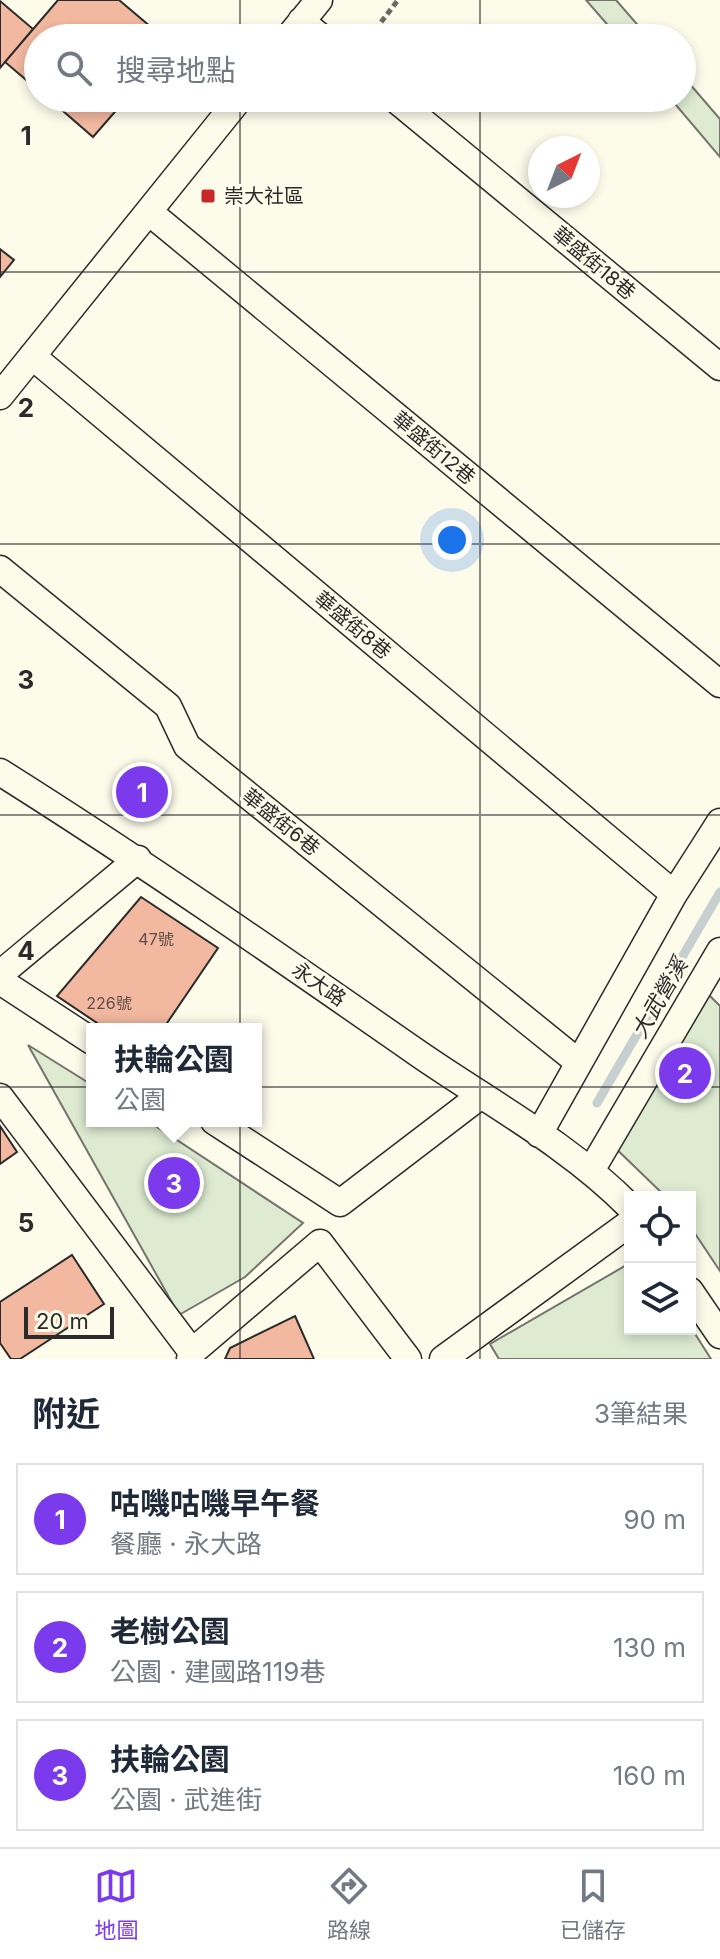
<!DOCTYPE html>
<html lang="zh-TW">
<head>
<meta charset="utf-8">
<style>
  body { margin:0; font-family:Inter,"Noto Sans TC",sans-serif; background:#f6f6f7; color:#1f2937 }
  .controls { position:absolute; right:24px; bottom:24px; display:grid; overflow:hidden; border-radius:0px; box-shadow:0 4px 12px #0003 }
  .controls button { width:72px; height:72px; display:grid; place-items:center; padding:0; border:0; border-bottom:2px solid #e0e1e3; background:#fff; color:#1f2937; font:40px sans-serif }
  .compass { position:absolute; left:528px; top:136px; width:72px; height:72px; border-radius:50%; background:#fff; box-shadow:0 4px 12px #0003; rotate:42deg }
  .scale { position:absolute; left:24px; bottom:20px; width:90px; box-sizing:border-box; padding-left:8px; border:4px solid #2b2b2b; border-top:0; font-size:22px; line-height:28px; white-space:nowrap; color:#2b2b2b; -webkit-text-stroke:6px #fdfbea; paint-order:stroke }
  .you { position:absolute; left:452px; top:540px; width:28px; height:28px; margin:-20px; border:6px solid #fff; border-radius:50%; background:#1a73e8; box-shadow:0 0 0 12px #1a73e833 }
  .badge { display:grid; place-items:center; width:52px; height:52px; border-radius:50%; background:#7c3aed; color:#fff; font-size:26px; font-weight:700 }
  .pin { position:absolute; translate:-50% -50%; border:4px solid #fff; box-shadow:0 2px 8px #0006 }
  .popup { position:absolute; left:86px; top:1023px; width:176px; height:104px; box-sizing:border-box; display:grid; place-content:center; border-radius:0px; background:#fff; filter:drop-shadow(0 2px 6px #0005); font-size:26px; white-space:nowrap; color:#747a83 }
  .popup b { font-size:30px; color:#1f2937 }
  .popup::after { content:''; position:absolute; left:50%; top:100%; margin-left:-16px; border:16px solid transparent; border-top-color:#fff }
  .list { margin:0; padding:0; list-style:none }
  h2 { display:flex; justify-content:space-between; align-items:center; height:104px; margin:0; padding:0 32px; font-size:34px }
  h2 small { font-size:26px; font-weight:400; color:#747a83 }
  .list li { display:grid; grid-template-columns:52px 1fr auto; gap:24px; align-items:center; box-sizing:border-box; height:112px; margin:0 16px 16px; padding:0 16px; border:2px solid #e0e1e3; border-radius:0px }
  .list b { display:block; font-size:30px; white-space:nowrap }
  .list p { margin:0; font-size:26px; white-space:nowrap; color:#747a83 }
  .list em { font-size:26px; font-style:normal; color:#747a83 }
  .icon { flex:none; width:44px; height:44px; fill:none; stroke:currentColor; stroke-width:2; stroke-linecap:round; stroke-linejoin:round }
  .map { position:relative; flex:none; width:720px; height:1359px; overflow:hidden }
  .search { position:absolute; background:#fff; box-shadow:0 4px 12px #0003; left:24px; right:24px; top:24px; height:88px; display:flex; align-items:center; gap:20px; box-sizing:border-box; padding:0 28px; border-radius:44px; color:#747a83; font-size:30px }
  .sheet { height:488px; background:#fff }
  nav { display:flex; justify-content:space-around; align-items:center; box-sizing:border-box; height:112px; border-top:2px solid #e0e1e3; background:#fff; font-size:22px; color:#747a83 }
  nav a { display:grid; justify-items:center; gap:4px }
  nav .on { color:#7c3aed }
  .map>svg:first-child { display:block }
  .green { fill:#deebd1; stroke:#74746e; stroke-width:2 }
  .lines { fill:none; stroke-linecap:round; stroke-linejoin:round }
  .stream { stroke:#c7d0d0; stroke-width:9 }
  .building { fill:#f2b8a0; stroke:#2b2b2b; stroke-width:2 }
  .street-casing { stroke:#2b2b2b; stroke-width:29 }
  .path { stroke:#6a6964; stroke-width:5; stroke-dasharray:6 4; stroke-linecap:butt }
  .street { stroke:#fdfbea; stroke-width:26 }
  .grid { fill:none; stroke:#2b2b2b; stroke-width:2; stroke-opacity:0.55 }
  .poi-dot { fill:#c62828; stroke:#fdfbea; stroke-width:3 }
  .labels { text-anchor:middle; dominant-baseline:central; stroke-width:6; stroke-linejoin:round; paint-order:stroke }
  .number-label { font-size:16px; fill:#5d4e48 }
  .poi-label { font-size:20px; fill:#2b2b2b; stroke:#fdfbea; text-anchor:start }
  .street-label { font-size:20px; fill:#2b2b2b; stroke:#fdfbea }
  .water-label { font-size:22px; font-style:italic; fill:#2b2b2b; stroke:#fdfbea }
  .grid-label { font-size:26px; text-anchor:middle; font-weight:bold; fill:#2b2b2b; stroke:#fdfbea; stroke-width:6; stroke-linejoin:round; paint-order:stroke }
</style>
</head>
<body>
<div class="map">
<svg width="720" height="1359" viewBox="0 0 720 1359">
  <rect width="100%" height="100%" fill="#fdfbea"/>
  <path class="green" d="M586 0H616L649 38H619Z
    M682 75 720 119V157L670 98H682Z
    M705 991 720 1006V1271L690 1226V1197H666L606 1139Z
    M28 1045 92 1085V1121H148L303 1223 245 1277 179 1315Z
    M630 1263V1329L690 1326 711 1359H499L490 1344Z"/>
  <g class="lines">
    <path class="stream" d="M597 1103 720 892"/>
  </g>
  <path class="building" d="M58 0H119L164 38H38V90L5 62Z
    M0 1 33 29 0 68Z
    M48 98H127L93 137Z
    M0 249 14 260 0 277Z
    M141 897 218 948 163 1029H106L57 996Z
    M0 1126 17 1152 0 1164Z
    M72 1255 104 1304 20 1359H11L0 1343V1302Z
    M295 1316 314 1359H225L230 1348Z"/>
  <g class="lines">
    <defs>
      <path id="street" d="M301 21 322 38
        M288 38 319 0
        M394 98 720 367
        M149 212 720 684
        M32 356 674 894
        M0 396 240 98
        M0 569 168 706 187 746 578 1062
        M0 772C143 862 281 958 419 1054 490 1103 569 1145 630 1207
        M0 974 138 859
        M0 981 92 1041
        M0 1097 192 1352 190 1359
        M214 1121 340 1203 480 1096
        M539 1134 674 894 720 822
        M592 1169 720 951
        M690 1291 720 1335
        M192 1352 320 1243 408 1359
        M443 1359 630 1223"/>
    </defs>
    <use href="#street" class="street-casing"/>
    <path class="path" d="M369 38 398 0"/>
    <use href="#street" class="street"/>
  </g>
  <path class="grid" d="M240 0V38M480 0V38M240 98V1359M480 98V1359M0 272H720M0 544H720M0 815H720M0 1087H720"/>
  <rect class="poi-dot" x="200" y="188" width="16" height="16" rx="4"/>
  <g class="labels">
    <g class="number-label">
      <text x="156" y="939">47號</text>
      <text x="109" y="1003">226號</text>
    </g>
    <g class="poi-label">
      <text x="224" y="196">崇大社區</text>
    </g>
    <g class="street-label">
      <text transform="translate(594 263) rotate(40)">華盛街18巷</text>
      <text transform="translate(434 448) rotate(40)">華盛街12巷</text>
      <text transform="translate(353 625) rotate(40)">華盛街8巷</text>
      <text transform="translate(281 822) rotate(39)">華盛街6巷</text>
      <text transform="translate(319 984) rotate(35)">永大路</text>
    </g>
    <g class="water-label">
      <text transform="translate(659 998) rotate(-60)">大武營溪</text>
    </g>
  </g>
  <g class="grid-label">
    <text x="26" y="145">1</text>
    <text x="26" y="417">2</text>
    <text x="26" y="689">3</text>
    <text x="26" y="960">4</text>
    <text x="26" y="1232">5</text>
  </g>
</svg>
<div class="controls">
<button><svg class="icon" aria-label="locate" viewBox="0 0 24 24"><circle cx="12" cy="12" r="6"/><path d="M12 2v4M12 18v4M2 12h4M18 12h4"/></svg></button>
<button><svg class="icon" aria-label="layers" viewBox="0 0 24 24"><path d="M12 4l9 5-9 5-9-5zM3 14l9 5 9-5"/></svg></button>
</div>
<svg class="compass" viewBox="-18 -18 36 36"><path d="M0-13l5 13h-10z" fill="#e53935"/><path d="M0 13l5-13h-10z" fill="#747a83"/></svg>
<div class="scale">20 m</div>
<div class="you"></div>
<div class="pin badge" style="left:142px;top:792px">1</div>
<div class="pin badge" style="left:685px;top:1073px">2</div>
<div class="pin badge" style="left:174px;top:1183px">3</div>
<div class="popup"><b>扶輪公園</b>公園</div>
<div class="search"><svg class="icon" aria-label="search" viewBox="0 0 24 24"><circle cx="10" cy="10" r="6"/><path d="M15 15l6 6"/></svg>搜尋地點</div>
</div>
<section class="sheet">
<h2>附近<small>3筆結果</small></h2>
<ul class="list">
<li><span class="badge">1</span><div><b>咕嘰咕嘰早午餐</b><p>餐廳 · 永大路</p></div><em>90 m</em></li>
<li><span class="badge">2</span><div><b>老樹公園</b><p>公園 · 建國路119巷</p></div><em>130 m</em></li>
<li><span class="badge">3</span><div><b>扶輪公園</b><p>公園 · 武進街</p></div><em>160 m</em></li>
</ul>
</section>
<nav>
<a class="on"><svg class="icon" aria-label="map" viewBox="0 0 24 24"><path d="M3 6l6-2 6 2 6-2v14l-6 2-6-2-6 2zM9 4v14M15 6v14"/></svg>地圖</a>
<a><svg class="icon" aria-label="directions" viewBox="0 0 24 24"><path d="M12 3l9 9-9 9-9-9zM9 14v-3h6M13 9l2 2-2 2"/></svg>路線</a>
<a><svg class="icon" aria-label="saved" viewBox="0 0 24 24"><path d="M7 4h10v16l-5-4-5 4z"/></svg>已儲存</a>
</nav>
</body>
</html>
